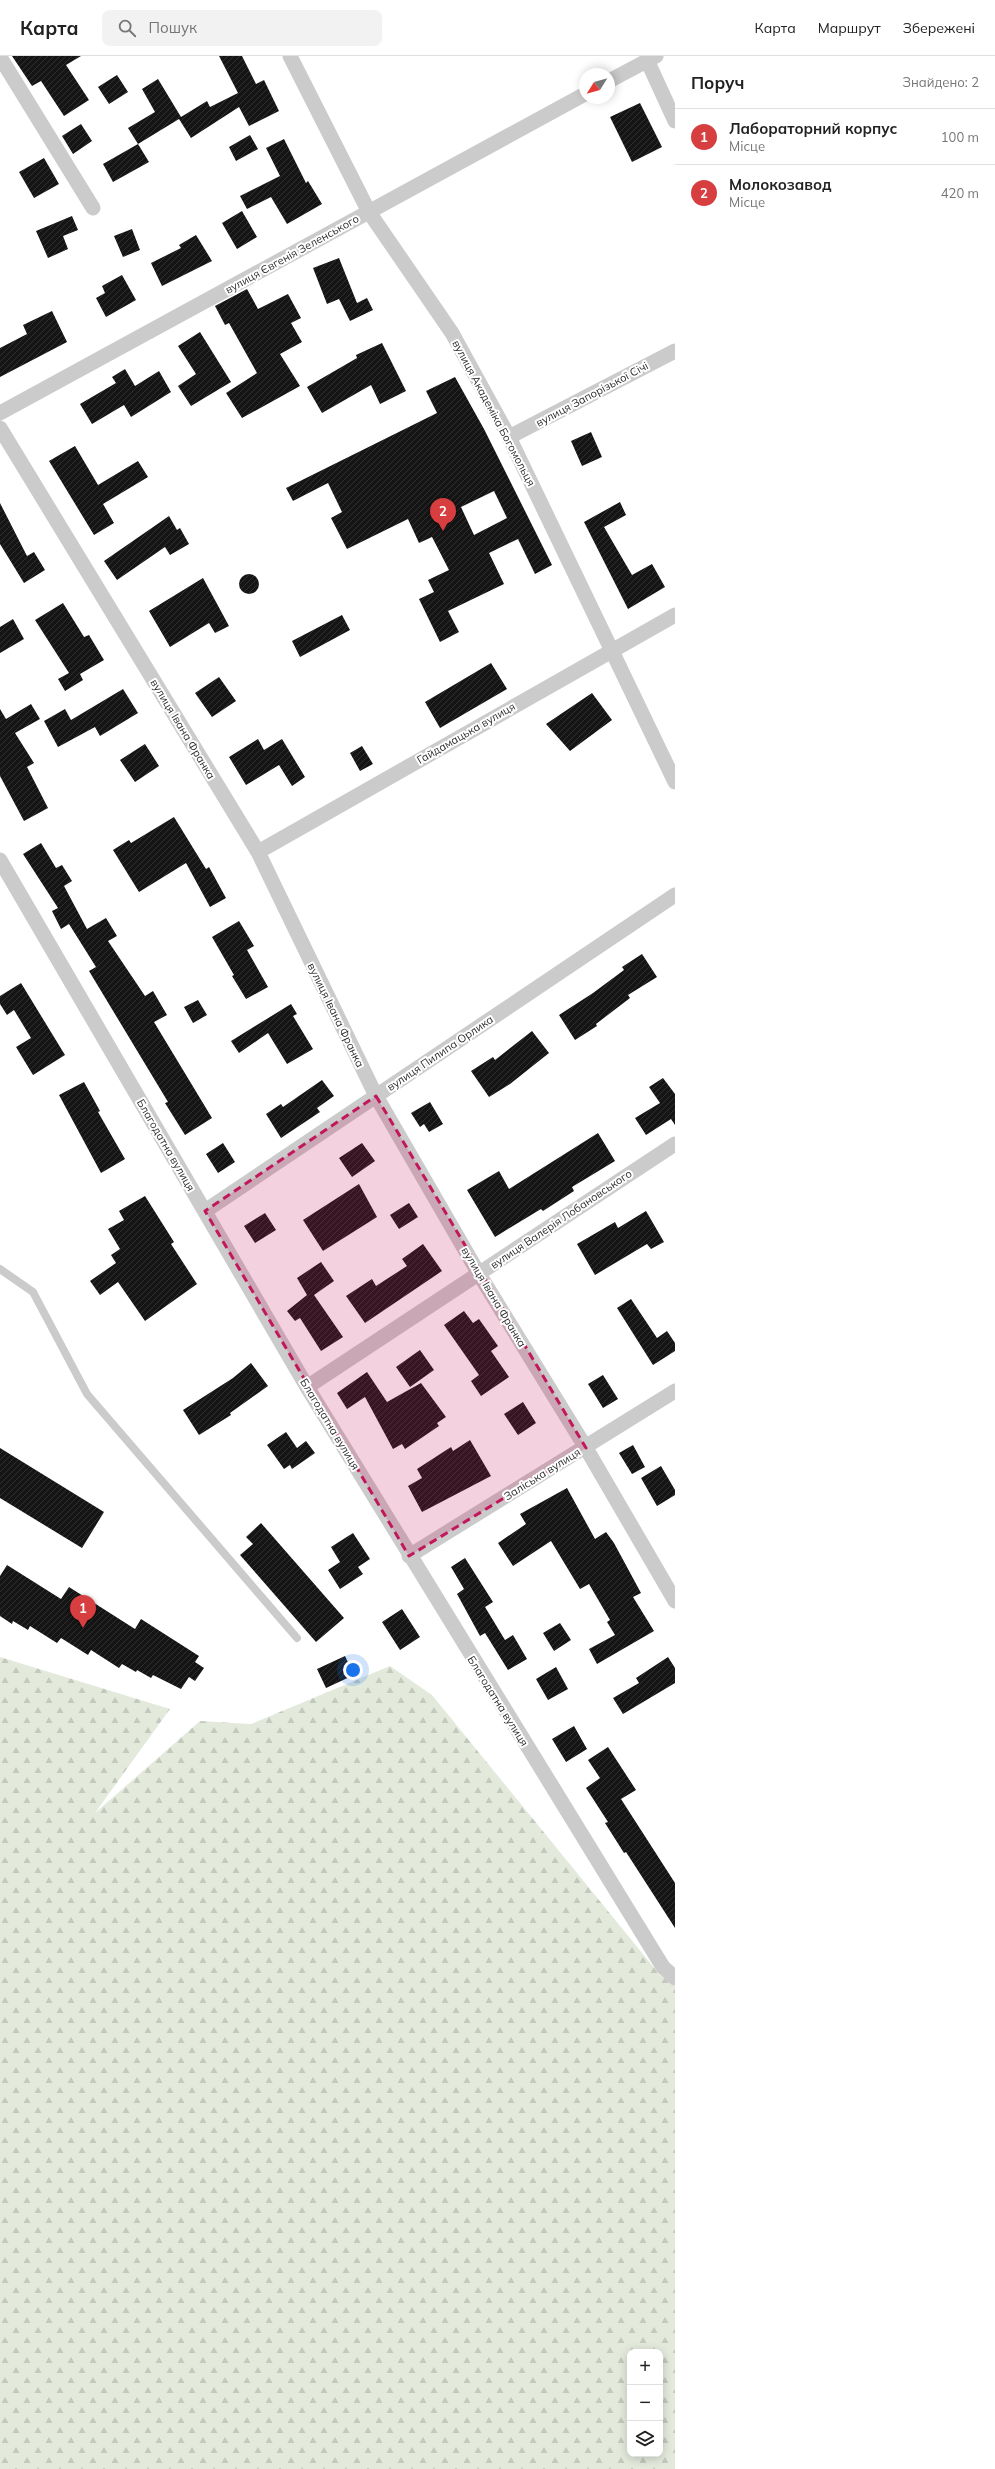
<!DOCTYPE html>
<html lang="uk">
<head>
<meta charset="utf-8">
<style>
  body { margin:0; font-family:Mulish,sans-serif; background:#f2f2f2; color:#222 }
  .controls { position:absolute; right:12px; bottom:12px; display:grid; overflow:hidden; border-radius:8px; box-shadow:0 2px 10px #0003 }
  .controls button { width:36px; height:36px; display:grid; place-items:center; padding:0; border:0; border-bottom:1px solid #e0e0e0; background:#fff; color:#222; font:20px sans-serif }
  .compass { position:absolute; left:579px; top:12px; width:36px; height:36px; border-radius:50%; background:#fff; box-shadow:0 2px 10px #0003; rotate:233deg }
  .you { position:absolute; left:353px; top:1614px; width:14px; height:14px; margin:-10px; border:3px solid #fff; border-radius:50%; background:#1a73e8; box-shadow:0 0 0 6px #1a73e833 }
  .badge { display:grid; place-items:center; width:26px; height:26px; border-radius:50%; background:#d73e40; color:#fff; font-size:13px; font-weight:700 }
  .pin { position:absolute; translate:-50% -33px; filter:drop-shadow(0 1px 2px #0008) }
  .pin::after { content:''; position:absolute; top:21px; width:14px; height:12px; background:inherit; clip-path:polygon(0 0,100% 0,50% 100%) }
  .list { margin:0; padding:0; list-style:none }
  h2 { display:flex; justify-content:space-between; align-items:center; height:52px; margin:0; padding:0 16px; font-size:17px }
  h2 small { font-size:13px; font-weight:400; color:#767676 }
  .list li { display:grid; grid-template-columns:26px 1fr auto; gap:12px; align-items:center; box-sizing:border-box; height:56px; padding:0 16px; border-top:1px solid #e0e0e0 }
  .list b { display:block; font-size:15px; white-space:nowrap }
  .list p { margin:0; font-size:13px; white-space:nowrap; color:#767676 }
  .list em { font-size:13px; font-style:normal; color:#767676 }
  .icon { flex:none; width:22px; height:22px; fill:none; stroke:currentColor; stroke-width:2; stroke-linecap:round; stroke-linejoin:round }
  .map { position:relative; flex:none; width:675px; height:2413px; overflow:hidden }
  header { display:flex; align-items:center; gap:24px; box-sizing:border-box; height:56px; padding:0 20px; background:#fff; border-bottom:1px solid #e0e0e0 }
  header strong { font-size:19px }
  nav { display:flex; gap:22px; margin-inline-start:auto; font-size:14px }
  .search { width:280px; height:36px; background:#f2f2f2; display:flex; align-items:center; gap:10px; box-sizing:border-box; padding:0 14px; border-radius:8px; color:#767676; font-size:15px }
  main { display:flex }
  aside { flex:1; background:#fff }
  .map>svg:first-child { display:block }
  .forest { fill:url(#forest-firs); fill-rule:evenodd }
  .building { fill:url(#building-hatch); fill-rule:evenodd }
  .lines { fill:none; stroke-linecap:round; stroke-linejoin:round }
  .lane { stroke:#cbcbcb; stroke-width:8 }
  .street { stroke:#cbcbcb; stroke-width:15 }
  .marked { fill:#c2185b; fill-opacity:0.2; stroke:#c2185b; stroke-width:3; stroke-dasharray:8 5; stroke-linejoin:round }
  .labels { text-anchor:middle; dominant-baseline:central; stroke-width:4; stroke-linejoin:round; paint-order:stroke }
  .street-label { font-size:11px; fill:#2e2e2e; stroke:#fff }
</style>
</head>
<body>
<header>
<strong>Карта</strong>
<div class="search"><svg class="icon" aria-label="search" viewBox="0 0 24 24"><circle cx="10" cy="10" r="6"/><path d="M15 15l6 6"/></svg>Пошук</div>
<nav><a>Карта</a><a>Маршрут</a><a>Збережені</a></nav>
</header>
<main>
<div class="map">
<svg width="675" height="2413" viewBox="0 0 675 2413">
  <defs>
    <pattern id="forest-firs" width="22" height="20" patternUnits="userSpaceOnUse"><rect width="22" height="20" fill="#e3eadc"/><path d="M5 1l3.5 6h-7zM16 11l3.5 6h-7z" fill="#c3c9bd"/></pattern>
    <pattern id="building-hatch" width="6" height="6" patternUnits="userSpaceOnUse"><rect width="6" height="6" fill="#151515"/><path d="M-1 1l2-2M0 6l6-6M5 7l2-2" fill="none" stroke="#2f2f2f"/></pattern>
  </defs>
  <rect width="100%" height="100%" fill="#fff"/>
  <path class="forest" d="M0 1601 170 1653 95 1757 200 1665 251 1668 390 1610 432 1639 660 1919 675 1930V2413H0ZM630 2296H660V2398H630Z"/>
  <path class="building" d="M12 0H81L66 9 89 44 64 60 41 25 32 30Z
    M219 0H242L256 28 264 24 279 55 249 70 239 51 191 82 179 63 138 88 128 72 155 56 142 33 158 23 181 61 207 45 210 51 238 37Z
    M117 19 128 36 109 48 98 31Z
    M640 47 662 91 632 106 610 61Z
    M81 68 92 85 73 98 62 80Z
    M250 79 258 93 236 105 229 91Z
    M284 83 306 127 308 125 322 148 287 168 271 141 247 153 240 140 280 120 266 92Z
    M138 88 149 106 113 126 103 108Z
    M44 102 59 128 34 142 19 116Z
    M242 155 257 181 237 193 222 167Z
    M72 160 78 174 63 180 68 193 48 202 36 175Z
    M132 173 140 194 123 201 114 180Z
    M196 179 212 205 162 230 151 207 181 192 179 189Z
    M339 202 357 247 367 242 373 254 350 265 339 243 327 248 313 212Z
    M122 219 136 244 106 261 96 242 105 237 102 230Z
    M247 233 258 253 288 238 301 262 291 267 302 286 280 298 300 330 242 362 226 337 257 317 229 267 225 269 215 250Z
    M52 255 67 286 0 321V292L27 278 23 269Z
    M200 276 231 326 191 350 178 330 196 318 178 290Z
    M382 287 406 335 380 348 371 329 322 357 307 331 357 302 356 299Z
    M125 313 135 330 159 315 171 336 131 361 124 349 92 368 80 348 116 327 112 321Z
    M455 321 484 373 552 509 535 518 518 483 489 497 504 528 448 555 459 576 440 586 419 543 434 536 428 524 449 514 432 481 419 487 408 463 347 493 331 462 342 456 328 427 293 445 286 432 437 357 426 335ZM494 435 507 462 474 479 461 451Z
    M591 376 602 401 582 410 571 385Z
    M75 390 98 429 138 405 148 421 103 448 114 467 94 479 49 405Z
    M620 446 626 459 604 471 632 519 652 508 665 531 628 553 584 466Z
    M0 447 27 500 34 496 45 514 24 527 0 488Z
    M169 460 177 474 180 472 189 488 170 499 165 491 117 524 104 505Z
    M239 528a10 10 0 1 1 20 0a10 10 0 1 1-20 0Z
    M203 522 229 570 215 577 209 567 170 591 149 555Z
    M63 547 84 581 89 579 104 604 80 618 83 624 65 635 58 623 69 617 35 564Z
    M342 559 350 574 300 601 292 585Z
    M13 563 24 583 0 597V571Z
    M491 607 507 633 440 672 425 646Z
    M219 621 236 645 212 661 195 637Z
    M123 633 138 657 100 680 95 671 58 691 44 665 65 653 71 664Z
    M592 637 612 664 570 695 546 668Z
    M31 648 40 663 15 677 34 707 27 711 48 752 24 765 0 720V653L6 663Z
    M258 683 264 694 282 683 305 721 292 730 279 709 246 729 229 701Z
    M145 688 159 710 135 726 120 704Z
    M362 690 373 708 360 715 350 697Z
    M174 761 206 813 209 811 226 842 210 851 186 807 139 836 113 794 129 784 131 787Z
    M41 787 56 812 62 809 72 825 64 830 87 873 106 862 117 880 108 885 145 940 153 935 167 959 154 966 212 1062 185 1079 165 1047 168 1046 89 915 96 911 69 868 61 873 52 855 58 852 23 798Z
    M239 865 254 890 247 894 268 931 246 943 232 920 234 919 212 881Z
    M642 898 657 921 628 939 630 942 596 968 597 970 575 984 559 959 593 937 624 914 622 911Z
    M21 927 65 999 33 1019 16 991 31 982 14 954 7 959 0 948V940Z
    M198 944 207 959 193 967 184 951Z
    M291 948 297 958 293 960 313 993 287 1008 268 977 239 997 231 985Z
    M532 975 549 997 510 1028 489 1041 471 1015 493 1001 495 1004Z
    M663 1022 675 1038V1069L671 1063 646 1079 635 1062 660 1047 649 1031Z
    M322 1024 334 1040 317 1052 320 1056 281 1082 266 1058 281 1048 283 1051Z
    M84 1026 100 1055 98 1056 125 1103 101 1117 59 1039Z
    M430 1046 443 1068 429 1076 424 1068 420 1071 411 1057Z
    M598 1077 615 1105 572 1131 574 1135 543 1155 541 1153 495 1181 467 1134 499 1115 509 1133Z
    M223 1087 235 1106 218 1117 206 1098Z
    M362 1087 375 1105 352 1121 339 1102Z
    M359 1128 377 1161 323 1195 303 1164Z
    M145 1140 174 1186 171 1188 197 1228 145 1265 118 1226 100 1239 90 1225 116 1207 111 1199 120 1193 108 1173 124 1164 119 1155Z
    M409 1147 418 1161 399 1173 390 1159Z
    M646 1155 664 1186 651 1193 647 1188 595 1219 577 1188 615 1166 618 1172Z
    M265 1157 276 1174 255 1187 244 1170Z
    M423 1188 442 1215 365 1267 346 1240 372 1223 376 1230 407 1210 402 1203Z
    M321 1206 334 1225 314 1239 343 1281 321 1295 300 1262 295 1265 287 1255 307 1239 297 1222Z
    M631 1243 657 1282 667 1275 675 1287V1295L653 1309 617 1252Z
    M464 1255 473 1267 479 1263 498 1290 491 1295 509 1321 481 1340 471 1325 479 1319 444 1269Z
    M420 1294 434 1314 410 1331 396 1311Z
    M251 1307 268 1330 230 1357 231 1359 199 1379 183 1354 233 1322Z
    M367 1316 387 1346 421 1327 446 1361 437 1367 439 1370 405 1393 402 1388 393 1393 365 1341 347 1353 337 1337Z
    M603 1319 618 1343 603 1352 588 1328Z
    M523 1346 536 1367 518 1379 504 1358Z
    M286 1376 297 1392 306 1385 315 1397 292 1413 290 1409 284 1413 267 1389Z
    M470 1384 491 1420 422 1456 408 1430 422 1422 417 1413 451 1391 453 1395Z
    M633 1389 645 1411 632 1418 619 1397Z
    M0 1392 104 1456 82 1492 0 1442Z
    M661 1410 675 1434V1439L657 1450 641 1422Z
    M567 1432 595 1483 606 1476 614 1487 641 1537 633 1541 654 1575 597 1608 589 1593 615 1579 607 1566 610 1564 589 1528 580 1533 551 1485 513 1510 498 1487 526 1468 520 1458Z
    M261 1467 344 1562 316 1586 240 1499 253 1488 246 1481Z
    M353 1477 370 1503 358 1511 363 1518 340 1533 328 1514 340 1506 331 1491Z
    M465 1502 493 1546 485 1551 505 1584 513 1579 527 1603 508 1614 485 1577 480 1580 457 1538 464 1533 451 1511Z
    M7 1509 61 1543 69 1531 135 1573 141 1563 199 1600 195 1606 204 1612 195 1625 189 1621 181 1633 153 1619 151 1622 137 1614 136 1616 122 1608 119 1612 91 1594 88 1599 61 1582 57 1587 30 1570 28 1574 13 1565 12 1568 0 1560V1520Z
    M402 1553 420 1581 400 1594 382 1566Z
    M560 1567 571 1584 554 1595 543 1577Z
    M345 1600 354 1619 326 1632 317 1613Z
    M668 1601 675 1612V1627L623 1658 613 1642 639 1627 636 1622Z
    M556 1611 568 1633 548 1644 536 1623Z
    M574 1670 587 1693 566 1706 552 1683Z
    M608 1691 636 1734 621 1743 675 1827V1872L626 1796 624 1797 605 1767 608 1766 586 1732 600 1722 588 1704Z"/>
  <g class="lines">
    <path class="lane" d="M0 1213 33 1236 87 1338 297 1582"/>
    <path class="street" d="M290 0 369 156 452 277 509 381 675 726
      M0 1 93 152
      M647 4 675 65
      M609 25 656 0
      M0 357 585 38
      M0 372 258 796 376 1040 479 1218 586 1392 675 1545
      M509 381 675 295
      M258 796 675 559
      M0 804 307 1331 663 1911 675 1922
      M205 1155 675 839
      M307 1331 675 1088
      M409 1500 675 1335"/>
  </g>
  <path class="marked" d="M376 1040 586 1392 409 1500 205 1155Z"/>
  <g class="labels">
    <g class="street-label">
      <text transform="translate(292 198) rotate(-29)">вулиця Євгенія Зеленського</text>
      <text transform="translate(592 338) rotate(-28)">вулиця Запорізької Січі</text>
      <text transform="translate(494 357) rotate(62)">вулиця Академіка Богомольця</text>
      <text transform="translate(183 673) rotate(59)">вулиця Івана Франка</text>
      <text transform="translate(466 677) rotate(-30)">Гайдамацька вулиця</text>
      <text transform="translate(336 959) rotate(64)">вулиця Івана Франка</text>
      <text transform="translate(440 997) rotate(-34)">вулиця Пилипа Орлика</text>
      <text transform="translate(166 1089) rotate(60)">Благодатна вулиця</text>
      <text transform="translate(561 1163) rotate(-34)">вулиця Валерія Лобановського</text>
      <text transform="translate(494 1241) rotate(59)">вулиця Івана Франка</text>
      <text transform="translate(330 1368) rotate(59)">Благодатна вулиця</text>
      <text transform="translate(542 1418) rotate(-32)">Заліська вулиця</text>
      <text transform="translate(498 1645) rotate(58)">Благодатна вулиця</text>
    </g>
  </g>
</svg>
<div class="controls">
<button>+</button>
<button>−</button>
<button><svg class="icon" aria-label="layers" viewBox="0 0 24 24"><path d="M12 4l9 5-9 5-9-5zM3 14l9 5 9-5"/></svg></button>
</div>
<svg class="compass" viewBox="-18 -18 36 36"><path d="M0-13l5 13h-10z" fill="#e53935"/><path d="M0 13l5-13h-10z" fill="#767676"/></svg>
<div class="you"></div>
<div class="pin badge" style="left:83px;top:1572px">1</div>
<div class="pin badge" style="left:443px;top:475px">2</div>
</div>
<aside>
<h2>Поруч<small>Знайдено: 2</small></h2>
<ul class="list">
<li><span class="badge">1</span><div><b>Лабораторний корпус</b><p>Місце</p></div><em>100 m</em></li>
<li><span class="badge">2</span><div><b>Молокозавод</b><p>Місце</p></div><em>420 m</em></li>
</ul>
</aside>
</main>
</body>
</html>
